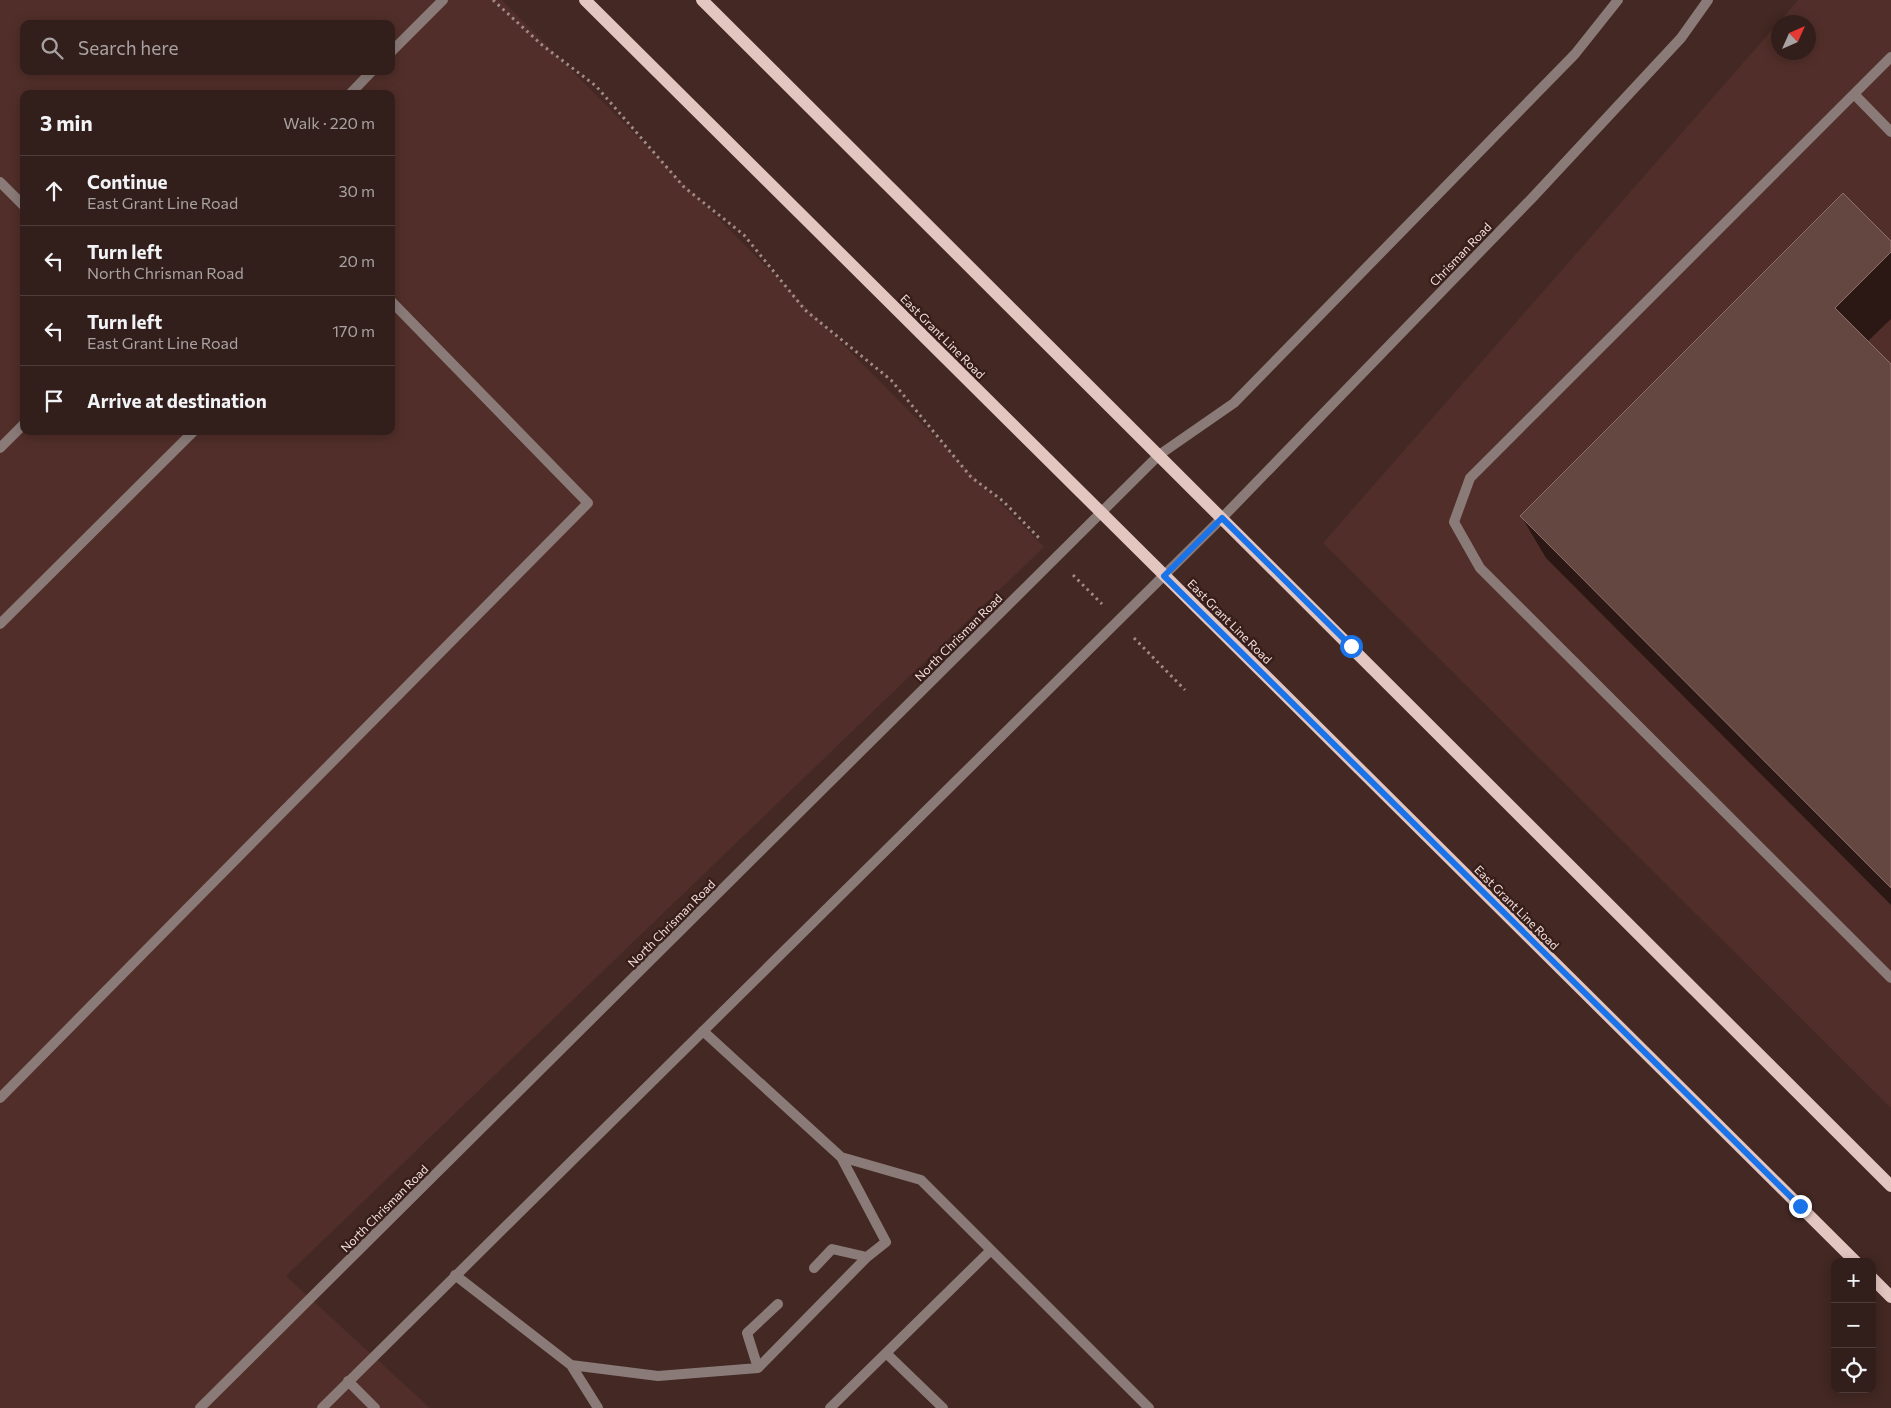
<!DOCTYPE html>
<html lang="en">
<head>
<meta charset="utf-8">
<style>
  body { margin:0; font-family:Commissioner,sans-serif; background:#3a2723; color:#f1f3f6 }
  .controls { position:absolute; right:15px; bottom:15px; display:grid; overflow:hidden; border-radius:10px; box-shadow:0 2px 12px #0003 }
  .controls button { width:45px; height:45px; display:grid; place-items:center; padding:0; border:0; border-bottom:1px solid #4d3c39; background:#321e1a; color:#f1f3f6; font:25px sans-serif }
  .compass { position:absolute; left:1771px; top:15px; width:45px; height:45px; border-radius:50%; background:#321e1a; box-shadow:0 2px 12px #0003; rotate:45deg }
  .stop { position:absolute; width:15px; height:15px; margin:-11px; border:4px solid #1a73e8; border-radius:50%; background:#fff }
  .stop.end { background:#1a73e8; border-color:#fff; box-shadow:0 1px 5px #0008 }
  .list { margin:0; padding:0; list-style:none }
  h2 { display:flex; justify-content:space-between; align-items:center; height:65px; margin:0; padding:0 20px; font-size:21px }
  h2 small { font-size:16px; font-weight:400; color:#a8a2a2 }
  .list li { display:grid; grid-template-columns:32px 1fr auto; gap:15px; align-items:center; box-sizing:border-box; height:70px; padding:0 20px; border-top:1px solid #4d3c39 }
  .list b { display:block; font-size:19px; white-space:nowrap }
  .list p { margin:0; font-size:16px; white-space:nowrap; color:#a8a2a2 }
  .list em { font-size:16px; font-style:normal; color:#a8a2a2 }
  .icon { flex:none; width:28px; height:28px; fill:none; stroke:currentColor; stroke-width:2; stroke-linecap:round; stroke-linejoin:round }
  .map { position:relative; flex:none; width:1891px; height:1408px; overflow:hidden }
  .search { position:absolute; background:#321e1a; box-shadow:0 2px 12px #0003; left:20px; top:20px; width:375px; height:55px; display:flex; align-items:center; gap:12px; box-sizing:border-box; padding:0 18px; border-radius:10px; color:#a8a2a2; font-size:19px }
  .panel { position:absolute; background:#321e1a; box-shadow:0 2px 12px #0003; left:20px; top:90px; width:375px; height:345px; border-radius:10px }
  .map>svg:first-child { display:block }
  .built { fill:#512e29; fill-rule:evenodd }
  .shadow { fill:#0007 }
  .building { fill:#654742; stroke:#8e6e68 }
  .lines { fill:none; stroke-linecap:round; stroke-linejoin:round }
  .path { stroke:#a28b87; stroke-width:3; stroke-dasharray:2.5 4; stroke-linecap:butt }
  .service { stroke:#8a7b78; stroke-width:10 }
  .minor { stroke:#8a7b78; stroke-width:10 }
  .primary { stroke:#e4c6c0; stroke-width:12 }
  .route { stroke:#1a73e8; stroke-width:6 }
  .labels { text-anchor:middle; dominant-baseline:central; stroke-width:5; stroke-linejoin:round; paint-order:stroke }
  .street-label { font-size:12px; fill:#f3e0dd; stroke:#381e1a }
</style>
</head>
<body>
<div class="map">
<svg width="1891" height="1408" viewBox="0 0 1891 1408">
  <rect width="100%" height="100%" fill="#432823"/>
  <path class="built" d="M0 0H502L1044 547 286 1276 430 1408H0ZM24 24H391V71H24ZM24 94H391V431H24Z
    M1798 0H1891V1108L1323 543 1778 23V52H1808V22H1779Z"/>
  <path class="shadow" d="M1891 243V319L1867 342 1891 366V905L1546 558 1521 516Z"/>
  <path class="building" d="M1843 193 1891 241V252L1835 308 1891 364V888L1520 516Z"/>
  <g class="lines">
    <path class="path" d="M493 0 542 45 596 86 684 187 744 235 805 310 891 380 971 477 1003 501 1040 539
      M1073 575 1102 604
      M1134 638 1185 690"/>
    <path class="service" d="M391 52 443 0
      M1891 57 1470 478 1454 522 1480 568 1891 978
      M350 94 372 71
      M1854 94 1891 132
      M0 182 24 206
      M0 448 24 424
      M0 624 194 431
      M0 1098 588 503 391 301
      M841 1157 921 1180 1149 1408
      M814 1268 832 1249 867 1257
      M455 1275 571 1365 658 1376 758 1368 867 1257 886 1242 841 1157 703 1031
      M886 1353 943 1408
      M571 1365 598 1408
      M758 1368 747 1333 778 1304
      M348 1381 375 1408
      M830 1408 991 1250"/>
    <path class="minor" d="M200 1408 1159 455 1234 403 1575 54 1618 0
      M322 1408 1222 518 1534 196 1681 38 1708 0"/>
    <path class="primary" d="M585 0 1856 1262
      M702 0 1891 1186
      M1872 1278 1891 1297"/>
  </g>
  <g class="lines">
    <path class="route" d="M1351 646 1222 518 1164 576 1800 1206"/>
  </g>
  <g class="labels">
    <g class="street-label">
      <text transform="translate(1460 254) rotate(-46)">Chrisman Road</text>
      <text transform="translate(943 336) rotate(45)">East Grant Line Road</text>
      <text transform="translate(1230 621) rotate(45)">East Grant Line Road</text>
      <text transform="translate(958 637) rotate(-45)">North Chrisman Road</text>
      <text transform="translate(1517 907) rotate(45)">East Grant Line Road</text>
      <text transform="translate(671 923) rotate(-45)">North Chrisman Road</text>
      <text transform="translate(384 1208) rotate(-45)">North Chrisman Road</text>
    </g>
  </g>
</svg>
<div class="controls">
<button>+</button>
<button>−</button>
<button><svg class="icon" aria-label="locate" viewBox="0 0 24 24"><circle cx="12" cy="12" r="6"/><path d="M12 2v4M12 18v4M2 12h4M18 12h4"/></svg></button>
</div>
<svg class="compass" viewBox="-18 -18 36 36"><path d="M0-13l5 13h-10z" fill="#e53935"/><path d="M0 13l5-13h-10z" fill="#a8a2a2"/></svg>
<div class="stop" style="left:1351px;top:646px"></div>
<div class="stop end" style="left:1800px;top:1206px"></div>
<div class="search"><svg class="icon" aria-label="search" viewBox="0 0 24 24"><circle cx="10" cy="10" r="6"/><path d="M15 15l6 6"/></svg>Search here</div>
<section class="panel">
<h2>3 min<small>Walk · 220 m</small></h2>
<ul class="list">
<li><svg class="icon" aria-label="ahead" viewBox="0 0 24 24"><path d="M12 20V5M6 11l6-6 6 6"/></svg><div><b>Continue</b><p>East Grant Line Road</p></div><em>30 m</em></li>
<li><svg class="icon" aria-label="left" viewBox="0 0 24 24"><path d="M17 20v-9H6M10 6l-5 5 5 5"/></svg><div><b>Turn left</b><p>North Chrisman Road</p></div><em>20 m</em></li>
<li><svg class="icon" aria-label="left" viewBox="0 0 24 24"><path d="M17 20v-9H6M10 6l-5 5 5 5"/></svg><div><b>Turn left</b><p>East Grant Line Road</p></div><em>170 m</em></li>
<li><svg class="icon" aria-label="arrive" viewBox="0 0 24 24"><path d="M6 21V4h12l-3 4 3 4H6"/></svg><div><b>Arrive at destination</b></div></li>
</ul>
</section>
</div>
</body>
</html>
